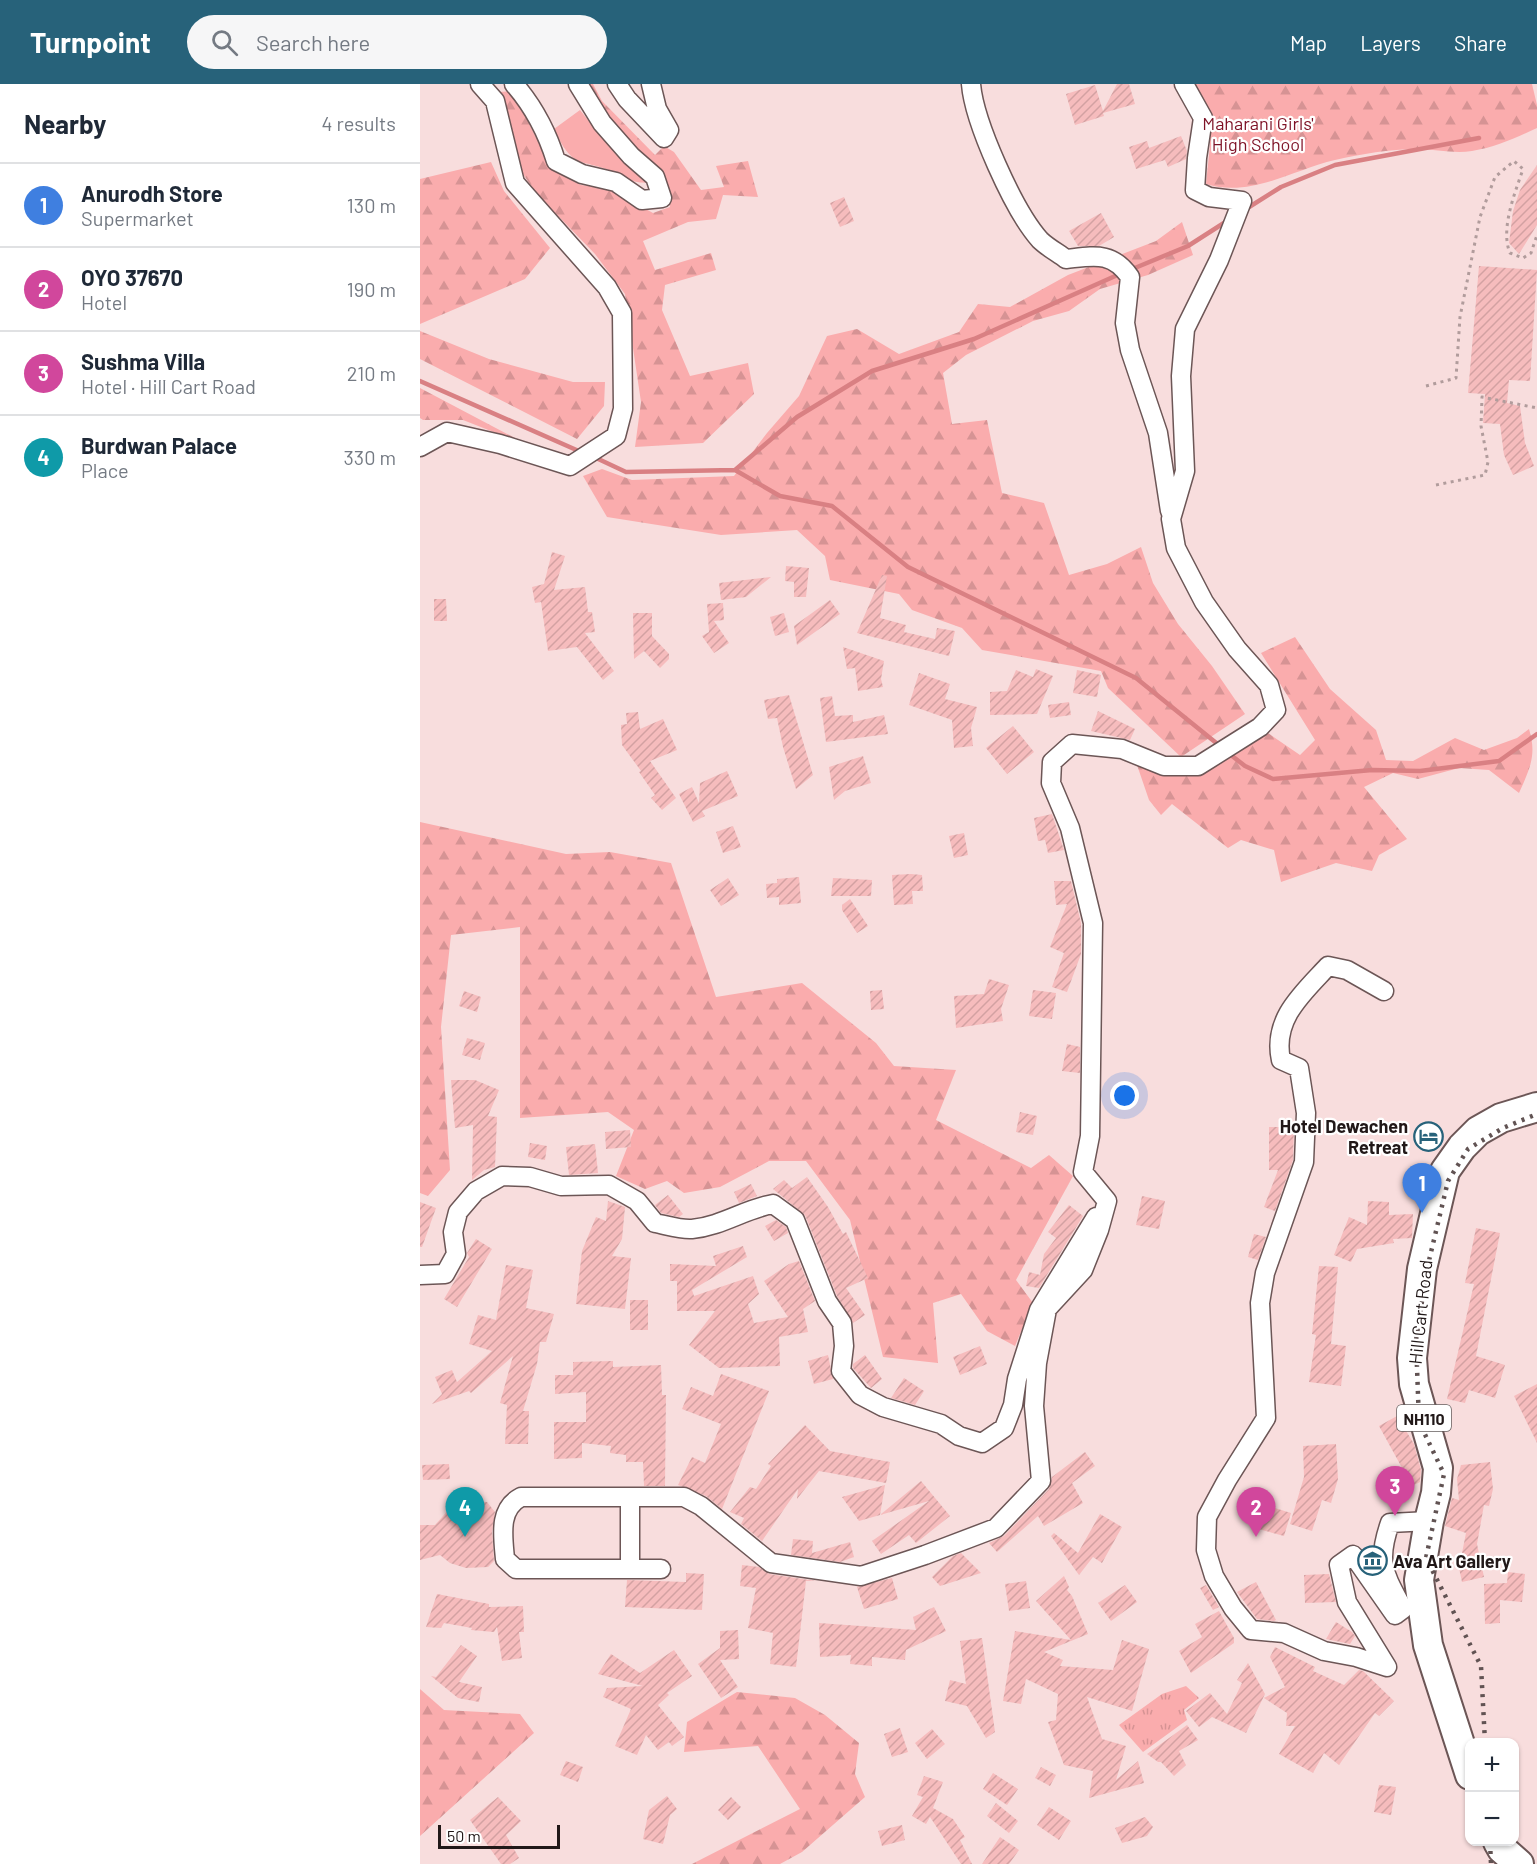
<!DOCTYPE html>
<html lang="en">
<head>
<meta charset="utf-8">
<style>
  body { margin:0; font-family:Barlow,sans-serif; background:#f6f6f7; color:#1f2937 }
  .controls { position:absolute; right:18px; bottom:18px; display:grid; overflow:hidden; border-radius:12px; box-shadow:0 2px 4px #0004 }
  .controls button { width:54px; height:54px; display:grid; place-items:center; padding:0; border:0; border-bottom:2px solid #e0e1e3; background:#fff; color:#1f2937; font:30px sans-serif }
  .scale { position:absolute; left:18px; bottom:15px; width:122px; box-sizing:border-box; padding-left:6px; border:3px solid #211818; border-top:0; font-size:16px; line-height:21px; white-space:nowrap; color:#211818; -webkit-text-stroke:4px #fff; paint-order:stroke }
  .you { position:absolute; left:705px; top:1012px; width:21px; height:21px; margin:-15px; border:4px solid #fff; border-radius:50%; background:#1a73e8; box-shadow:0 0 0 9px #1a73e833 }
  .badge { display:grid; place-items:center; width:39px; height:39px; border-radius:50%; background:#27627a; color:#fff; font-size:20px; font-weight:700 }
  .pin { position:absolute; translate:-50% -50px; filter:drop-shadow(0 2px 3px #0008) }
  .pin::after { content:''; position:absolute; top:32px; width:21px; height:18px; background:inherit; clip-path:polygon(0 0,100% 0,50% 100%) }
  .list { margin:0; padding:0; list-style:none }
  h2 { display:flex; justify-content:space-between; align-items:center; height:78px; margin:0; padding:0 24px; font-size:26px }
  h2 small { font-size:20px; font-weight:400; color:#747a83 }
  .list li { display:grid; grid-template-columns:39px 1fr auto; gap:18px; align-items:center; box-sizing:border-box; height:84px; padding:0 24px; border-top:2px solid #e0e1e3 }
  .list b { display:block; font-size:22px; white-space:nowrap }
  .list p { margin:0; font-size:20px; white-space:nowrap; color:#747a83 }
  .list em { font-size:20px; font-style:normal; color:#747a83 }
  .icon { flex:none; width:33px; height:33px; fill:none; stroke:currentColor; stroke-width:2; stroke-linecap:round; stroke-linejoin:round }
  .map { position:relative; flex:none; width:1117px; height:1780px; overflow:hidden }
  header { display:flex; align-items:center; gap:36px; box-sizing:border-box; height:84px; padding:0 30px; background:#27627a; color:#fff }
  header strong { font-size:28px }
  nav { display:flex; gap:33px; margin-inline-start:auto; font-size:21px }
  .search { width:420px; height:54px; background:#f6f6f7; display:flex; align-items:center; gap:15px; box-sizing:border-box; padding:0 21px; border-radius:33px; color:#747a83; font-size:22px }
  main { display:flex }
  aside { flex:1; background:#fff }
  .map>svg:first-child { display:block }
  .grass { fill:#faacad }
  .forest { fill:url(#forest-firs) }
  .park { fill:url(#park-tufts) }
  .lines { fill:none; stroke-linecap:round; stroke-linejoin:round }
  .stream { stroke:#d98083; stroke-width:4.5 }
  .building { fill:url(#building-hatch) }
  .minor-casing { stroke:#6c5656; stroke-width:21 }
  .trunk-casing { stroke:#6c5656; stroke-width:32 }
  .path { stroke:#b19c9c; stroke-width:3; stroke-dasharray:3 4.5; stroke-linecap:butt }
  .minor { stroke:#fff; stroke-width:18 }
  .trunk { stroke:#fff; stroke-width:28 }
  .rail { stroke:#615353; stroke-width:4.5; stroke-dasharray:3 6; stroke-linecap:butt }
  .labels { text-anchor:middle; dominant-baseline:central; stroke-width:4.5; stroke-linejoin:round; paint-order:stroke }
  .shield { fill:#fff; stroke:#645d5d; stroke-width:1.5 }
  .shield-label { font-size:16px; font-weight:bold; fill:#211818 }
  .park-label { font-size:18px; fill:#7e1226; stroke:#fff }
  .poi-label { font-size:18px; font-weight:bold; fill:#211818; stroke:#fff; text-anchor:end }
  .street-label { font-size:18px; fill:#211818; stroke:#fff }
</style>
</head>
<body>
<header>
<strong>Turnpoint</strong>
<div class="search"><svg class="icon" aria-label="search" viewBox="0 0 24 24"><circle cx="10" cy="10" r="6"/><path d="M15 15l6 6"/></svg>Search here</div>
<nav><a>Map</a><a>Layers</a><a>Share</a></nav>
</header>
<main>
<aside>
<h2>Nearby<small>4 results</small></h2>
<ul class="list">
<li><span class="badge" style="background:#3f7fe0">1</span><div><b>Anurodh Store</b><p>Supermarket</p></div><em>130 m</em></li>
<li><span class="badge" style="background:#d1479c">2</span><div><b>OYO 37670</b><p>Hotel</p></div><em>190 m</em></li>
<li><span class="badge" style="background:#d1479c">3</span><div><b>Sushma Villa</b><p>Hotel · Hill Cart Road</p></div><em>210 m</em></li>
<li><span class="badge" style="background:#0f9aa8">4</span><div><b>Burdwan Palace</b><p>Place</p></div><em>330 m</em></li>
</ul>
</aside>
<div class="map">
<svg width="1117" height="1780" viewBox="0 0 1117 1780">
  <defs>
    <pattern id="forest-firs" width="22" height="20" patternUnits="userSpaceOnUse" patternTransform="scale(1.5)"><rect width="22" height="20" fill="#faacad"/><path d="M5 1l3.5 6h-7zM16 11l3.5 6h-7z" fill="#d69394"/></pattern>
    <pattern id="park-tufts" width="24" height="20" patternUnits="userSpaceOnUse" patternTransform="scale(1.5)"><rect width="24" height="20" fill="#faacad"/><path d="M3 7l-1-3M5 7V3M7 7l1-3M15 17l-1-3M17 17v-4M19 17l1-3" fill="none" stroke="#d69394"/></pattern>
    <pattern id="building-hatch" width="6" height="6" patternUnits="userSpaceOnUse" patternTransform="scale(1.5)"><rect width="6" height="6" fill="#f6bcbd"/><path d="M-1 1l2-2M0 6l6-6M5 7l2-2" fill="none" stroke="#d3a1a2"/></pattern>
  </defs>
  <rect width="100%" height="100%" fill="#f8dddd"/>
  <path class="grass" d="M160 26 183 55 231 99C213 99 211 96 196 89 161 73 154 88 134 45Z"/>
  <path class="forest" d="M164 0H173L182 17 235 71 244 62 254 68 281 106 304 103 296 82 328 77 338 113 303 111 296 135 268 138 223 157 235 186 291 169 296 186 245 201 242 226 270 292 328 279 334 310 283 359 215 363 221 318 205 210 175 170 115 108 99 84 79 8 93 7 132 86 161 101 190 105 233 129 250 123 242 90 180 27Z
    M772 0H1112L1117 21V44C1095 54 1076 63 1052 67 1034 70 1015 65 997 65 969 65 942 70 915 76 872 86 831 114 786 100L790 61 789 31Z
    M71 78 84 107 130 164 105 195 0 240V95Z
    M762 138 773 171 728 191 680 205 649 227 613 237 546 271 523 289 532 340 567 336 582 409 624 419 649 491 687 480 721 463 733 499 758 540 792 582 825 630 761 673 688 604 681 587 562 566 542 544 492 526 479 510 410 496 405 472 377 446 301 451 187 433 163 392 182 385 212 396 314 392 347 349 379 312 407 252 437 245 479 270 539 248 558 220 590 223 648 191 736 157Z
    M0 247 69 275 153 298H185L184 322 157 355 0 275Z
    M0 304 112 363 43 336H3L0 334Z
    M875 553 910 605 956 646 966 676 993 677 1035 654 1064 666 1097 654 1109 645C1117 671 1110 684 1099 709L1069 686 1039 684 998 695 973 689 944 703 987 755 959 771 952 787 916 779 861 798 854 766 821 756 808 764 752 720 741 731 729 716 717 681 743 688 845 647 880 671 895 656 841 569Z
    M0 738 146 770 190 768 251 779 296 913 382 899 456 959 474 982 536 986 516 1036 611 1084 629 1071 653 1092 596 1196 613 1219 595 1262 567 1247 541 1210 513 1219 518 1279 463 1273 430 1136 386 1077H349L300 1103 264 1109 247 1097 225 1105 196 1092 214 1046 188 1028 100 1034V843L31 851 21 943 30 1086 8 1112 0 1109Z
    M0 1605 24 1626 100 1630 114 1649 0 1752Z
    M317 1608 375 1614 405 1631 439 1659 435 1690 445 1713 382 1768 360 1780H272L380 1725 338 1662 264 1668 267 1638Z"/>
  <path class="park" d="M766 1602 779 1614 764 1626 767 1636 723 1668 699 1641 742 1610Z"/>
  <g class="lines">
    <path class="stream" d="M826 125 861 103 915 81 1059 54
      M710 186 768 162 807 137
      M0 297 161 368
      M174 373 206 388 315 386 377 333 452 287 554 255 702 189
      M315 386 360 412 412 422 488 483 716 594 800 662
      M807 668 825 682 853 695 952 686 1000 687 1079 677 1117 650"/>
  </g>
  <path class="building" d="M697 0H709L715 20 683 29 684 32 655 41 646 10 675 1 683 27Z
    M761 52 767 67 766 75 748 83 745 76 716 85 709 63 727 57 729 64Z
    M1117 81V141L1099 170 1089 159 1093 127 1100 106Z
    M424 113 434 137 420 143 410 119Z
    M681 129 694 153 679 162H658L649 147Z
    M1059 182 1117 186 1110 297 1089 296 1087 319 1100 322 1105 359 1114 382 1093 391 1084 371 1080 340 1063 339 1065 310 1048 309Z
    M132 468 145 472 134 506 165 503 168 528H172L175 548 165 549 194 587 183 596 157 563 128 567 121 518 115 519 112 503 124 500Z
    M366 482 389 484 386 513H374V498L365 497Z
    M462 491 467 492 460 534 486 541 484 548 515 555 517 544 535 547 529 572 437 549Z
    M351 493 326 513 301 516 299 499Z
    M14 515H26L27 537H14Z
    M410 516 420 530 377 561 374 542Z
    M303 519 304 536 294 537 309 559 294 569 282 552 289 548 287 520Z
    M213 529H232V552L249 570V575L240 584 224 567 214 575Z
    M364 529 369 548 355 552 350 533Z
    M423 563 464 577 461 595 463 603 438 607 435 584 427 585Z
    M616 585 633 592 617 630 570 631V608L587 607 596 586 613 593Z
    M657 586 681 591 677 613 653 609Z
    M499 589 530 600 525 615 557 623 551 644 553 662 534 664 532 636 489 621Z
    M369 611 393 691 376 705 363 663 357 634 348 635 344 616Z
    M412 612 415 632 433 631V638L464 631 468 650 406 658 400 614Z
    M649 618 651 631 630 634 628 621Z
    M678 627 715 645 710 656 671 647Z
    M218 628 220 645 243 635 257 666 230 677 256 714 242 726 231 714 235 711 219 688 221 687 202 661 201 641 207 640 206 629Z
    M593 642 614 668 587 690 566 664Z
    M443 672 451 699 425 707 414 716 409 683Z
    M307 687 318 712 282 727 285 732 273 738 259 710 272 703 279 719 280 699Z
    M632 730 644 766 628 769 625 756 618 757 614 734Z
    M313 742 321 763 303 769 296 748Z
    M544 749 548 771 534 774 529 752Z
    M491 790 502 791 503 807H492L493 820 474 821 472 791Z
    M379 793 381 819 359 821V813L347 814 346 800 357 799V795Z
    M308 794 319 811 301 822 290 806Z
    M413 794 452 796 451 812H411Z
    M634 797H651L661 839V870L647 908 632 903 644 869 630 863 647 820 636 821Z
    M430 815 448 842 437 849 422 826V821Z
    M569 895 589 901 581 925 583 937 536 944 534 912 564 910Z
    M462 906 464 925 451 926 450 907Z
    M613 906 636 909 632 935 609 932Z
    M44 907 61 913 57 928 39 922Z
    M47 954 65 959 60 976 42 971Z
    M647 960 660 963V989L642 987Z
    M31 996H55L79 1006 68 1032 77 1033 75 1083 64 1086 52 1096 53 1041 35 1044Z
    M600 1028 617 1032 613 1051 596 1048Z
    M849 1043H874L873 1076 855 1127 844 1123 858 1086H849Z
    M210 1046 211 1063 186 1065 185 1048Z
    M110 1059 127 1062 125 1076 108 1073Z
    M175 1060 178 1089 149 1091 146 1063Z
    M387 1093 408 1123 423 1150 426 1148 448 1194 426 1204 445 1231 433 1239 417 1212 385 1131 353 1105 364 1096 372 1104Z
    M331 1100 337 1112 319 1119 314 1108Z
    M248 1111 263 1130 259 1133 241 1129 235 1121Z
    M722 1112 745 1117 739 1145 716 1141Z
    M188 1117 205 1123 202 1155 192 1172 211 1174 205 1225 156 1220 162 1167 176 1133 186 1137Z
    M948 1117 969 1118V1131L993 1130 992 1154 973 1155 974 1159 937 1165 931 1178 914 1171 929 1133 947 1141Z
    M0 1118 16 1124 2 1163H0Z
    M649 1121 663 1132 619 1204 606 1202 609 1188 620 1191 624 1170 636 1154 628 1148Z
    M356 1136 366 1143 368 1149 354 1157 345 1142Z
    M1056 1144 1080 1149 1056 1272 1085 1281 1075 1314 1049 1306 1045 1319 1027 1315 1054 1200 1045 1199Z
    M834 1150 846 1153 838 1176 828 1173Z
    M56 1155 72 1165 37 1223 24 1215 49 1173 47 1169Z
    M323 1162 327 1173 272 1206 274 1212 333 1192 339 1210 328 1220 334 1239 368 1233 344 1197 369 1180 379 1177 395 1217 383 1225 388 1248 359 1253 360 1282 299 1284 269 1261 295 1227H257V1197H250V1180L296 1182 293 1172Z
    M86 1181 113 1186 106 1224 134 1230 126 1258H120L117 1280 103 1327H109L108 1360H85L87 1321 80 1319 93 1272 51 1309 49 1307 12 1320 22 1310 15 1293 32 1286 37 1298 72 1267 49 1260 58 1231 76 1236Z
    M899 1182 918 1183 911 1260 926 1262 921 1302 889 1298 896 1251 892 1250Z
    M210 1216H228V1246H210Z
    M560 1262 567 1280 540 1291 533 1273Z
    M408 1271 413 1295 394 1300 388 1277Z
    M445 1271 462 1295 451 1304 433 1284V1280Z
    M193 1277V1283L241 1281 242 1311H246L245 1402H224L223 1378H206V1371L190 1369 191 1362 162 1359V1374L134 1375V1338H166V1308L135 1310V1291H153V1278Z
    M301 1290 349 1307 302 1425 286 1412 258 1401 272 1373 285 1379 301 1340 262 1325 271 1303 293 1312Z
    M484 1294 504 1307 495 1321 471 1314Z
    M1117 1300V1359L1094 1312Z
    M977 1332 994 1360 1001 1386 1000 1398 992 1402 959 1342Z
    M385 1341 410 1367 470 1378 466 1399 399 1387 377 1415 378 1405 342 1457 321 1440 324 1434 310 1428 330 1403 336 1405 351 1382 348 1380Z
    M916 1360 918 1395 911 1419 902 1416 892 1447 870 1440 884 1393 883 1362Z
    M665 1368 675 1382 652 1399 663 1419 624 1442 618 1432 577 1468 569 1459 584 1452 629 1405 632 1393Z
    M1070 1378 1073 1405 1069 1422 1064 1421 1057 1460 1064 1493 1042 1498 1036 1470 1042 1469 1046 1449 1025 1442 1032 1414 1039 1416 1037 1395 1041 1381Z
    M29 1380 30 1395 3 1396 2 1381Z
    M501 1397 530 1432 496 1459 489 1451 461 1470 452 1457 509 1417 439 1437 422 1413 465 1401 460 1431Z
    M46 1417 67 1418 75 1428 72 1448 74 1477 68 1483 46 1484 30 1479 20 1471 0 1476V1441H15L31 1423Z
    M842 1420 871 1429 864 1452 835 1444Z
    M680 1430 702 1443 682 1479 673 1473 659 1491 631 1452 634 1449 658 1469Z
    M373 1455 393 1457 392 1469 430 1458 434 1473 420 1478 371 1471Z
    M541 1469 561 1489 520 1502 512 1493 533 1472Z
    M322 1481 339 1483 349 1490 396 1497H386L376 1583 350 1580 353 1549 328 1544 336 1504 320 1502Z
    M1088 1488 1105 1490 1102 1518 1080 1516V1539L1065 1540 1064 1500 1087 1499Z
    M266 1489 284 1490 282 1526 205 1523 207 1496 266 1498Z
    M909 1490 916 1518 885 1519 884 1491Z
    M644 1492 649 1503 647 1506 652 1512 668 1550 624 1568 643 1576 640 1582 693 1586 702 1556 729 1565 712 1627 667 1613 682 1655 706 1662 696 1696 718 1677 724 1699 669 1714 673 1687 644 1681 628 1638 636 1636 638 1610 606 1595 601 1620 583 1617 595 1547 651 1556 616 1517Z
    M472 1494 478 1515 444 1525 437 1503Z
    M606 1497 610 1524 589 1527 585 1500Z
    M836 1498 856 1536 854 1537 837 1535 817 1508Z
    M705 1501 717 1518 691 1537 678 1519Z
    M786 1501 799 1523 793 1526 780 1504Z
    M17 1510 69 1520V1523L103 1522 104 1548H99L102 1574 82 1577 77 1543 74 1548 51 1546 52 1544 24 1539 21 1544 6 1543Z
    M514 1523 526 1547 486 1566 485 1576 452 1573V1582L430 1580 431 1571 400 1573 399 1539 496 1546 493 1533Z
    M799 1527 814 1554V1559L771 1589 759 1567 782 1553 775 1540Z
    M916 1538 932 1548 935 1552 930 1560 906 1555Z
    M318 1546 319 1575 300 1576 318 1603 301 1614 278 1580 300 1564V1547Z
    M562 1554 575 1648 566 1654 547 1622 525 1617 530 1596 546 1600 540 1557Z
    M41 1561 57 1572 39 1598 62 1603 59 1618 38 1614 11 1592 16 1593Z
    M855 1563 895 1583 893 1587 924 1601 939 1586 943 1587 974 1617 959 1632 955 1629 919 1681 904 1669 893 1689 859 1670 875 1642H866L867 1629 844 1614 865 1603 850 1573Z
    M254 1566 272 1592 247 1609 249 1611 238 1621 264 1653 252 1662 249 1658 238 1666 226 1651 217 1671 195 1662 211 1625 183 1613 187 1604 223 1602 178 1590 191 1570 220 1589Z
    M828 1579 845 1610 826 1649 792 1633 779 1643 766 1627 790 1609 807 1630 822 1599 817 1596Z
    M767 1641 778 1656 759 1667 766 1681 754 1692 741 1678H738L727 1670Z
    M480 1644 488 1668 472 1673 464 1650Z
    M512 1645 525 1660 507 1675 495 1659Z
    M146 1677 163 1683 158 1698 140 1691Z
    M621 1683 636 1691 630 1702 615 1694Z
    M573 1689 598 1705 587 1721 563 1705Z
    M504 1692 523 1698 513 1724 533 1735 545 1753 540 1756 552 1780H541L510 1733 506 1740 492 1732 503 1713 497 1711Z
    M959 1701 976 1703 971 1731 954 1728Z
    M247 1712 257 1725 250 1731 243 1760 223 1755 229 1726Z
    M78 1713 101 1737 86 1751 99 1774 90 1780H81L50 1736Z
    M311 1713 321 1723 308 1736 298 1726Z
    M576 1719 598 1737 589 1749 567 1732Z
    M629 1723 651 1737 639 1756 617 1741Z
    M725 1733 733 1743 727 1752 702 1759 695 1744Z
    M482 1741 485 1756 462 1762 458 1747Z
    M580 1753 599 1766 589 1780H562Z"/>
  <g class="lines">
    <defs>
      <path id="minor" d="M94 0C114 23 127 48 136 77L162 90 196 98 222 116 242 114 235 93 211 72 182 39 158 0
        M197 0 207 15 244 54 249 46 237 25 231 0
        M551 0C554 38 594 127 620 156 627 163 638 169 646 175 674 172 692 167 710 193L705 239 710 266 738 349 750 427
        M0 363 27 348 80 360 150 382 196 352 203 325 202 229 187 203 95 99 75 17 60 0
        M964 907 927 886 908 882C883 909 852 935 861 976L879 984 886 1029 884 1078 845 1189 840 1219 846 1334 807 1396 787 1433 786 1466 794 1492 813 1524 831 1546 864 1549 904 1567 936 1573 967 1583 927 1518 919 1481 933 1471 975 1531 983 1525C964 1489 956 1479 970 1439L1009 1437
        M0 1191 25 1190 36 1170 33 1148 38 1128 56 1107 82 1092 110 1093 141 1102 189 1101 217 1117 235 1139C246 1141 261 1146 272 1145 302 1142 325 1125 353 1120L375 1136 407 1217 422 1239 424 1262 421 1287 440 1311 463 1323 521 1340 539 1352 562 1359 584 1344 593 1321 597 1295 619 1226 676 1133
        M210 1413V1485
        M241 1485H96L85 1475C83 1452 78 1425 101 1413H264L281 1422 351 1479 441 1492 505 1471 576 1444 621 1397 614 1322 617 1279 627 1225 663 1186 679 1146 687 1117 663 1088 670 1052 673 839 650 744 631 699 632 678 652 660 702 665 744 682H778L840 643 856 626 849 601 817 565 784 518 756 464 751 435 765 387 761 292 765 245 799 176 822 117 789 113 775 106 777 74 783 34 764 0"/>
      <path id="trunk" d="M1050 1691 1008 1561 999 1496 1009 1437 1016 1409 1018 1384 994 1300 992 1274 1002 1185 1025 1087 1042 1063 1058 1047 1081 1034 1117 1023
        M1078 1758 1082 1765 1099 1780"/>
    </defs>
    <use href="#minor" class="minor-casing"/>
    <use href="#trunk" class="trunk-casing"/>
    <path class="path" d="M1006 302 1036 294 1040 233 1060 133 1075 93 1094 77 1103 85C1095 109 1080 145 1090 169L1103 174 1111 169 1117 151
      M1016 401 1065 391 1068 378 1061 342 1062 313 1117 324"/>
    <use href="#minor" class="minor"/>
    <use href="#trunk" class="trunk"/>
    <path class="rail" d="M1065 1658 1061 1582 1006 1474 1024 1390 999 1338 996 1256 1007 1185 1028 1097 1048 1065 1083 1044 1117 1030
      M1070 1758 1071 1780"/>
  </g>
  <defs>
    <symbol id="hotel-ring" viewBox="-11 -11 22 22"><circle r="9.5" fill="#fff" stroke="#27627a" stroke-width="1.5"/><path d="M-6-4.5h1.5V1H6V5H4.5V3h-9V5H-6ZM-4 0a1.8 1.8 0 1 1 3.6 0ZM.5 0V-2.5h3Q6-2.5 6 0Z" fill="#27627a"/></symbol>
    <symbol id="museum-ring" viewBox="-11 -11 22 22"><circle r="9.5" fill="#fff" stroke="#27627a" stroke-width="1.5"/><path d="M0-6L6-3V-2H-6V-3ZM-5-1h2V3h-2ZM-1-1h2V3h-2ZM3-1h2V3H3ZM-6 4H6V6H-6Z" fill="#27627a"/></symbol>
  </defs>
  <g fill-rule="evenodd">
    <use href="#hotel-ring" x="992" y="1036" width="33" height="33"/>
    <use href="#museum-ring" x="936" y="1460" width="33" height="33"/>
  </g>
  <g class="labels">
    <rect class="shield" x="977" y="1321" width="54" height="26" rx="4.5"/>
    <g class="shield-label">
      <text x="1004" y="1334">NH110</text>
    </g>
    <g class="park-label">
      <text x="838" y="39">Maharani Girls'<tspan x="838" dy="21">High School</tspan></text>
    </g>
    <g class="poi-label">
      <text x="988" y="1042">Hotel Dewachen<tspan x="988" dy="21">Retreat</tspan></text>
      <text x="973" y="1477" text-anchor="start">Ava Art Gallery</text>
    </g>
    <g class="street-label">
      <text transform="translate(1000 1228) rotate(-84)">Hill Cart Road</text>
    </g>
  </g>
</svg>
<div class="controls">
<button>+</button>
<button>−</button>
</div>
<div class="scale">50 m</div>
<div class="you"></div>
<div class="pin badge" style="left:1002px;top:1129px;background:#3f7fe0">1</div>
<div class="pin badge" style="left:836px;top:1453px;background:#d1479c">2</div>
<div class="pin badge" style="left:975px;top:1432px;background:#d1479c">3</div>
<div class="pin badge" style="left:45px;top:1453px;background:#0f9aa8">4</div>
</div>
</main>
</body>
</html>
